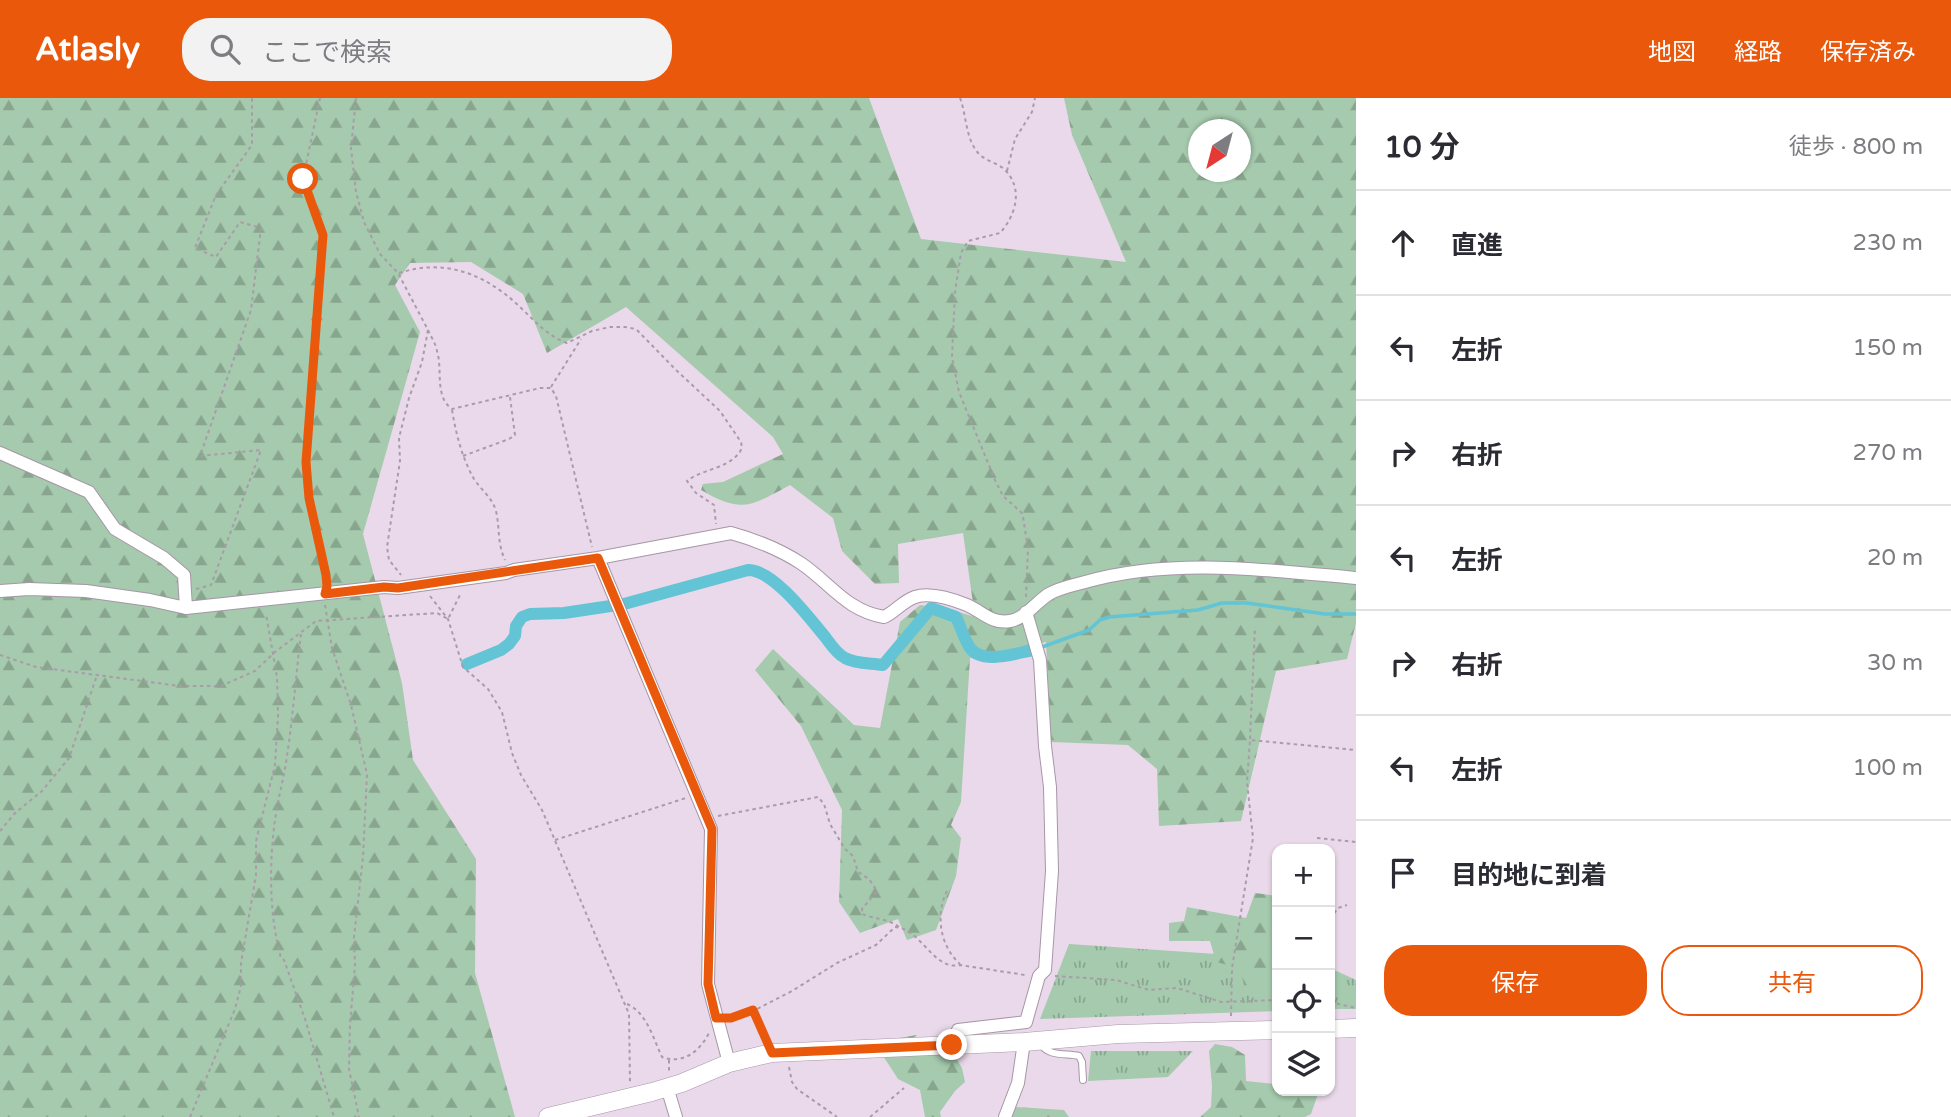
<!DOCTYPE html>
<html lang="ja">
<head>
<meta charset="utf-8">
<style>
  body { margin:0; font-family:"Varela Round","Noto Sans JP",sans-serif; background:#f2f2f3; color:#2b2b33 }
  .controls { position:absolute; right:21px; bottom:21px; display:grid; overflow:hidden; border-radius:14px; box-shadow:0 2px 5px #0004 }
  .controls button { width:63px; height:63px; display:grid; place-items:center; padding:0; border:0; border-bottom:2px solid #e1e1e2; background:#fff; color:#2b2b33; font:35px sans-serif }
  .compass { position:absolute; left:1188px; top:21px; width:63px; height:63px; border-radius:50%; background:#fff; box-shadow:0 2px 5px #0004; rotate:216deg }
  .stop { position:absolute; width:21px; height:21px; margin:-16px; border:5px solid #ea580c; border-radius:50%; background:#fff }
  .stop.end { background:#ea580c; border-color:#fff; box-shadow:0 2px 7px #0008 }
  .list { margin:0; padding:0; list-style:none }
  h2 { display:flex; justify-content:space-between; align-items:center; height:91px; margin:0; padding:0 28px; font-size:30px }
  h2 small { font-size:23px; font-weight:400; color:#7c7c81 }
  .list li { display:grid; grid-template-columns:46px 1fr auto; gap:21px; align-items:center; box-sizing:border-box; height:105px; padding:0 28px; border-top:2px solid #e1e1e2 }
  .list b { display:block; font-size:26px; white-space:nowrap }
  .list em { font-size:23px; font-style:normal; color:#7c7c81 }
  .actions { display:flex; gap:14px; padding:21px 28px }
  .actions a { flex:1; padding:16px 0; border:2px solid #ea580c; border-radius:28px; text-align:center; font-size:24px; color:#ea580c }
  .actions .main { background:#ea580c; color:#fff }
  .icon { flex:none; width:38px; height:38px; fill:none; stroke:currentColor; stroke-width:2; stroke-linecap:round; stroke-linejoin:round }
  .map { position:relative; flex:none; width:1356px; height:1019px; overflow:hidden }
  header { display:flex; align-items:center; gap:42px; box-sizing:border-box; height:98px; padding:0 35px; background:#ea580c; color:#fff }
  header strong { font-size:33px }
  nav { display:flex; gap:38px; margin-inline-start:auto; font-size:24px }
  .search { width:490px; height:63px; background:#f2f2f3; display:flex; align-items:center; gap:18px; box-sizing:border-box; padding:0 24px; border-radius:28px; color:#7c7c81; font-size:26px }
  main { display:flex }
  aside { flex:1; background:#fff }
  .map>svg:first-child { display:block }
  .grass { fill:url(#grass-tufts) }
  .forest { fill:url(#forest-firs); fill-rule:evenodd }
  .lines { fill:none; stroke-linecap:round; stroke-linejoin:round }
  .stream { stroke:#62c4d5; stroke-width:3.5 }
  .canal { stroke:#62c4d5; stroke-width:12 }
  .lane-casing { stroke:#a696a6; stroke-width:8 }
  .street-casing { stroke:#a696a6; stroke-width:14 }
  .secondary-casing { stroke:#a696a6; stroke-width:19 }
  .path { stroke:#a99ca9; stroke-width:2; stroke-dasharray:3.5 3.5; stroke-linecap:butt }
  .lane { stroke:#fff; stroke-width:6 }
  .street { stroke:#fff; stroke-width:12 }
  .secondary { stroke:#fff; stroke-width:18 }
  .route { stroke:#ea580c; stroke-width:9 }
</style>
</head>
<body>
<header>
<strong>Atlasly</strong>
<div class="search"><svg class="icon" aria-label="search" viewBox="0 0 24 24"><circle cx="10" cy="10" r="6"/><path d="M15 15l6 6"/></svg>ここで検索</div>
<nav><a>地図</a><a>経路</a><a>保存済み</a></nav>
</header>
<main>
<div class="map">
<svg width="1356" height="1019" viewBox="0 0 1356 1019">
  <defs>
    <pattern id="grass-tufts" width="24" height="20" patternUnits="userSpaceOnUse" patternTransform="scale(1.75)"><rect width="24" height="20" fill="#a5caad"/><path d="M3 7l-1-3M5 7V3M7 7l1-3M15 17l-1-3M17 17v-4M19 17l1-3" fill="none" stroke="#88a58e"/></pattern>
    <pattern id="forest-firs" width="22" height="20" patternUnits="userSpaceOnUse" patternTransform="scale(1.75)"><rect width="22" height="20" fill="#a5caad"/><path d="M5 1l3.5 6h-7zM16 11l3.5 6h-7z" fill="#88a58e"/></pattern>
  </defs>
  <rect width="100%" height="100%" fill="#ead9ea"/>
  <path class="grass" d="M1069 846 1277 860V913L1040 921Z
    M1330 870 1356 882V911H1330Z
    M1091 953H1193L1168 979 1088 983Z"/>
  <path class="forest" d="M0 0H869L921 141 1126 164 1072 37 1064 0H1356V525L1347 561 1276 573 1241 723 1159 728 1157 671 1128 647 1051 644 1046 544 970 560 961 704 951 727 961 740 956 778 936 832 907 842 898 821 860 835 839 804 842 712 801 628 755 572 773 551 854 627 880 630 900 524 920 507 949 511 975 519 963 435 898 446 899 485 875 486 842 453 833 420 790 387C751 408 742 416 701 392L703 386 723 384 783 356 773 339 626 209 547 255 523 196 471 164 410 165 395 187 420 234 363 436 402 585 413 662 476 761 475 875 515 1019H0ZM1198 32H1240V74H1198Z
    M1255 795 1277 798V894L1246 895 1240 870 1216 864 1210 843H1169V825L1184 823 1187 809 1246 820Z
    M917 937 906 946 953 955 962 970 965 984 955 993 940 1014 941 1019H925L920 992 898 981 874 944Z
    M1215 946 1232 949 1245 957 1246 983 1274 986 1277 988V993H1284L1289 996 1294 993H1319L1311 1016 1305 1019H1200L1211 1009 1212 988 1209 953Z
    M1015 1009 1064 1012 1069 1019H1012Z"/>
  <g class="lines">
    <path class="stream" d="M1042 549 1089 532 1100 522 1109 519 1198 512 1222 505H1247L1325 516H1356"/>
    <path class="canal" d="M467 566 501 552 509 546 515 538 516 528 522 519 530 516 564 515 624 506 748 472C774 472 810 521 826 540 831 547 837 556 845 560 855 566 872 565 883 567L931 510 956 519C961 529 964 541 970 550 982 567 1017 555 1033 552"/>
    <defs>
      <path id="lane" d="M1040 945C1048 959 1065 955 1079 958L1082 964 1083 982"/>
      <path id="street" d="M0 355 89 394 115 431 164 460 184 477 186 510
        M598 460 711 731 708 886 729 965
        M0 493 29 491 86 493 150 502 186 510 384 489 398 490 506 475 514 472 598 460 731 435C756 442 781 452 802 466 831 486 847 513 884 519 895 514 903 503 915 499 930 494 952 501 967 507 983 514 991 526 1010 523 1025 521 1037 503 1049 496 1059 490 1074 487 1085 484 1172 459 1267 472 1356 480
        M952 947 958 932 1026 924 1039 878 1045 872 1052 773 1050 689 1045 648 1040 562 1026 514
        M667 989 676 1019
        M1005 1019 1018 985 1024 944"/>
      <path id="secondary" d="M1330 931 1356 930
        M548 1019 652 994 682 985 729 965 772 955 1024 944 1118 936 1277 932"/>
    </defs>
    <use href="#lane" class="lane-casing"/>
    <use href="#street" class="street-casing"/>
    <use href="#secondary" class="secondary-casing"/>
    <path class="path" d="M320 0 303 81 323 137 306 364 309 399 327 484
      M356 0 351 50 356 94 364 124 380 156 398 175 428 232 422 264 409 300 399 340 400 363 387 449 389 462 401 477
      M960 0C967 18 965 42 980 57 987 63 997 65 1004 71 1024 90 1016 117 1000 135L968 143 961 155 955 194 952 259 959 294 995 382 1003 398 1021 414 1023 419 1028 451 1026 499
      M1007 73 1015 41 1032 14 1035 0
      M399 175C445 160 485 176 519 208 534 222 547 238 567 245L592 233 610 229H625L636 231 675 271 720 313 741 344 742 350C732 371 703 370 687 383L696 395 714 407 716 426
      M428 232C431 239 436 246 437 253 443 272 434 298 452 311L540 290H551L556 298 592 449
      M551 289 581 241
      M452 312C456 336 462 360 474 381 481 392 492 399 496 413 500 430 497 445 505 462
      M463 358 509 341 515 337 510 299
      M196 491 211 487 261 352 200 358 251 212 261 130 240 124 216 159 195 150 216 97 252 47V0
      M430 498 448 521 463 569 488 591 502 614 512 655 521 677 542 712 629 916 630 984
      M325 507 332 550 351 607 367 676 363 759 354 839 355 867 350 927 349 971 359 1019
      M301 536C296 576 293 618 287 658 284 680 278 700 275 722 269 767 269 817 281 860L284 862 305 921 334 1019
      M0 557 36 569 180 588H221L255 573 275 554 316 523 437 515 448 521 461 495
      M1250 641 1255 529
      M718 718 818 699 824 706 830 726 845 751 853 758 858 774 869 781 877 793 862 811V816C874 821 890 821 899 829
      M0 733 15 715 42 693 69 660 97 577
      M1317 740 1356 744
      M555 742 686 700
      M947 793C935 817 940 848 960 866
      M1330 821 1338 810 1347 807
      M1055 878 1116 882 1149 892 1177 890 1221 904 1277 902
      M1330 904 1356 910
      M627 906C647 915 653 940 662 959 683 967 700 953 709 935
      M754 914 766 941
      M1231 918 1232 870 1253 740 1247 684 1250 642 1356 652
      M731 920 757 911 792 893 837 865 876 847 895 829C922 831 933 873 960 867L1025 877
      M669 962V973
      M789 969 792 984 797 991 837 1019
      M190 1019 235 911 241 888V865L256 777V743L275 667 278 617 277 579 266 516
      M870 1019 904 990"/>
    <use href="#lane" class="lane"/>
    <use href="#street" class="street"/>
    <use href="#secondary" class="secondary"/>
  </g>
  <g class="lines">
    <path class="route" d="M303 81 323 137 306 364 309 400 326 477 327 488 325 496 384 489 398 490 598 460 712 731 708 886 716 920H731L753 912 772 955 952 947"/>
  </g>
</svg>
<div class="controls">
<button>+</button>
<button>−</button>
<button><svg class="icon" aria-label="locate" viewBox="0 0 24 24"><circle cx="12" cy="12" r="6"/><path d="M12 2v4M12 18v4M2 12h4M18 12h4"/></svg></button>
<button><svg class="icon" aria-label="layers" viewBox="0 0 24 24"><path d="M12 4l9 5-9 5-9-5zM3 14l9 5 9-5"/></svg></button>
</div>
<svg class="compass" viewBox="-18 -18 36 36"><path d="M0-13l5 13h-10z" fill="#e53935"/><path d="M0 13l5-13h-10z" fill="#7c7c81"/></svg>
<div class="stop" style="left:303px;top:81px"></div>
<div class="stop end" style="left:952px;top:947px"></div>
</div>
<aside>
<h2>10 分<small>徒歩 · 800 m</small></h2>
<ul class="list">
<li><svg class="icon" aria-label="ahead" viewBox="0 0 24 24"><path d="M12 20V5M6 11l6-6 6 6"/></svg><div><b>直進</b></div><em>230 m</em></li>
<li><svg class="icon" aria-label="left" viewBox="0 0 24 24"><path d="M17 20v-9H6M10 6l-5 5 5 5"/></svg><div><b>左折</b></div><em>150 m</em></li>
<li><svg class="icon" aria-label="right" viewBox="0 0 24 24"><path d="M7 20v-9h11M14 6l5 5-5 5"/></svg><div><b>右折</b></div><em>270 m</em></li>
<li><svg class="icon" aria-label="left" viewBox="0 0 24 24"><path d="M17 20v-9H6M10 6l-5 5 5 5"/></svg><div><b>左折</b></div><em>20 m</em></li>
<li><svg class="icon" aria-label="right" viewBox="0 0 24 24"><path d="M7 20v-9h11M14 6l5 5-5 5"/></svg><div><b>右折</b></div><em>30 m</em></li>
<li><svg class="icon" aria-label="left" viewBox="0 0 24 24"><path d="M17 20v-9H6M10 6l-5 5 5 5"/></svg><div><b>左折</b></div><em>100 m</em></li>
<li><svg class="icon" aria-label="arrive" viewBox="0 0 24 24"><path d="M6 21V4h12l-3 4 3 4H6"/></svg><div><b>目的地に到着</b></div></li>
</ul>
<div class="actions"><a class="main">保存</a><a>共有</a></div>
</aside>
</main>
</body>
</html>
